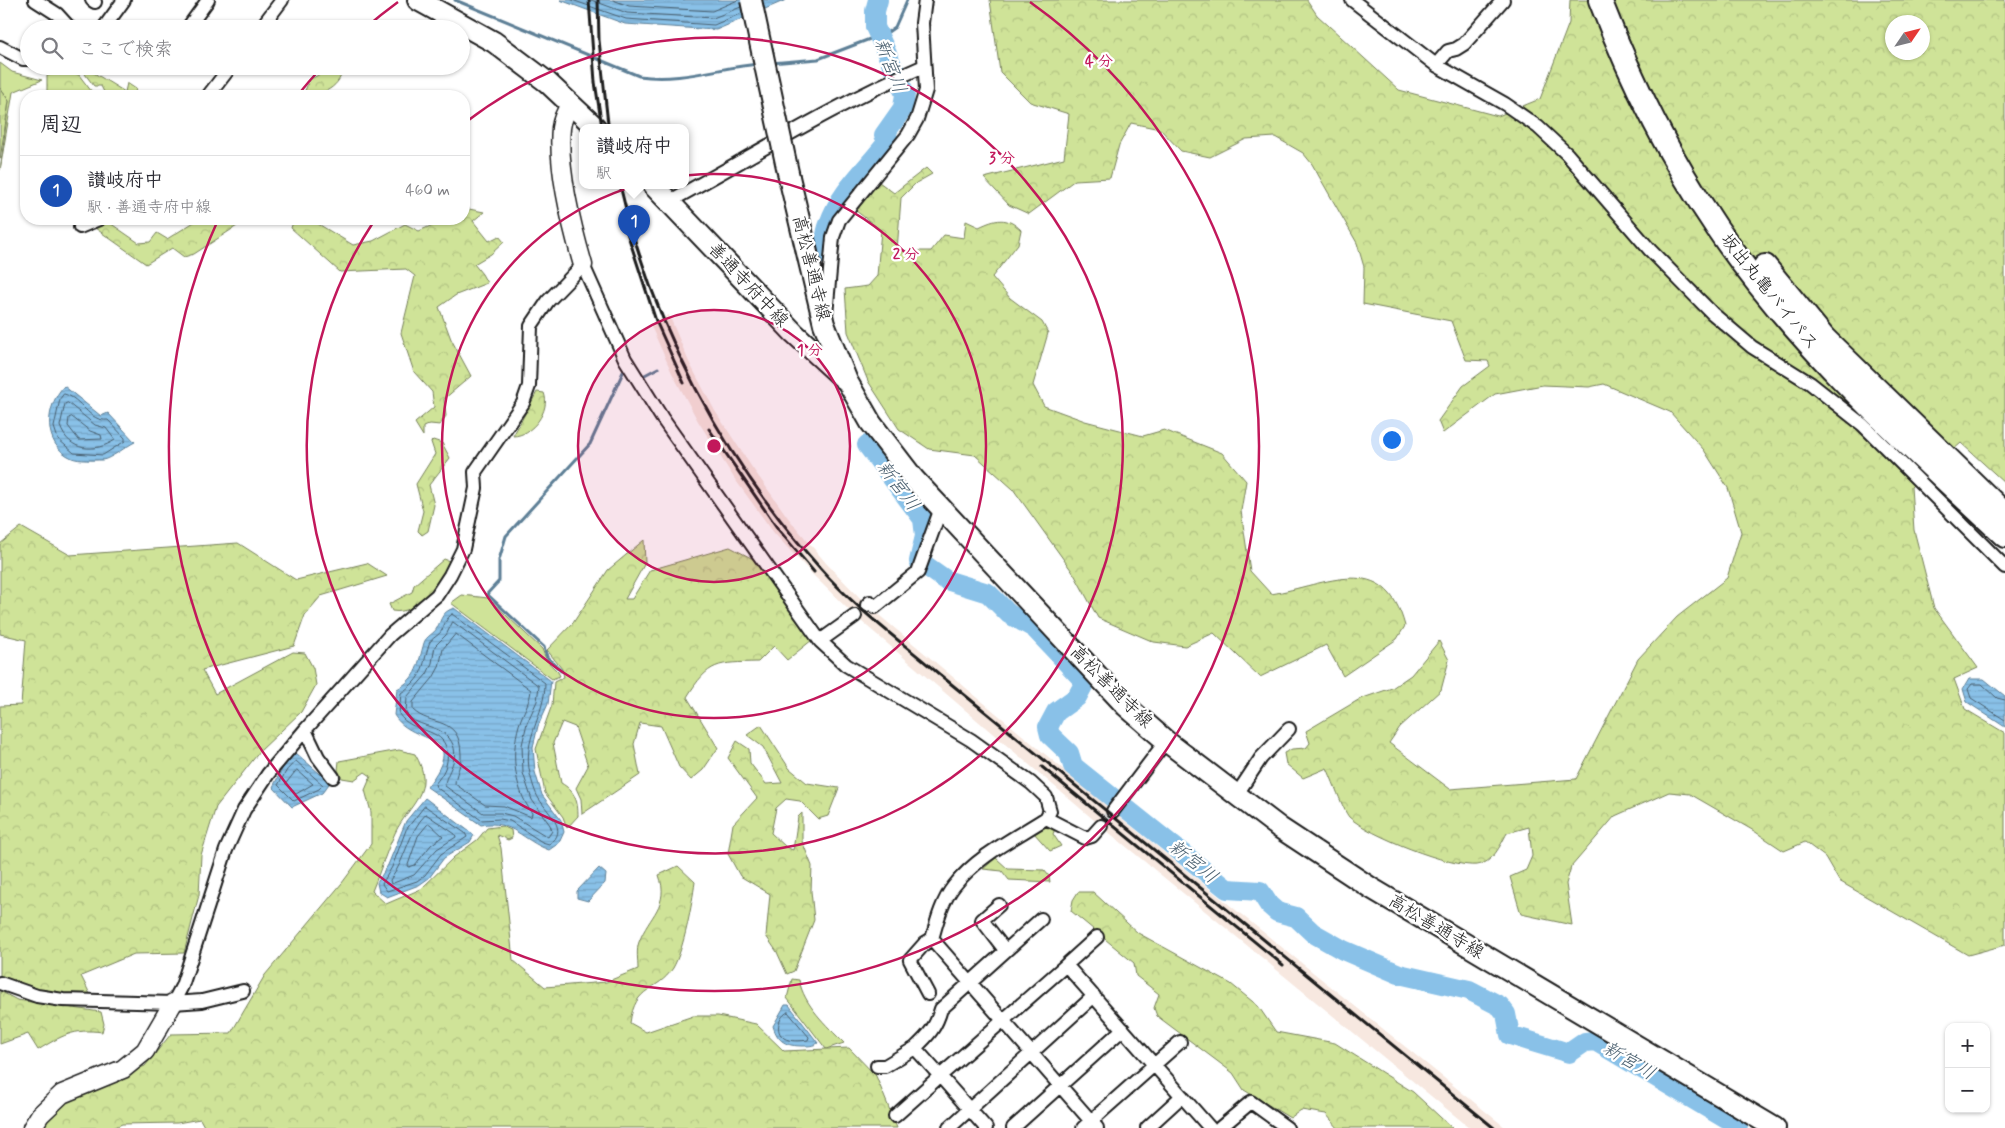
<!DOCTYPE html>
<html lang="ja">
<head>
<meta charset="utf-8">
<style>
  body { margin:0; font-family:Mynerve,"Klee One",sans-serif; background:#f7f7f7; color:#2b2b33 }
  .controls { position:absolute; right:15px; bottom:15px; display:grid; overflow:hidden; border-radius:10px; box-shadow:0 1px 4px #0004 }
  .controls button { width:45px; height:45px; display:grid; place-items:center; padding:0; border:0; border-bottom:1px solid #e1e1e2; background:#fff; color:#2b2b33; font:25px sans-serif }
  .compass { position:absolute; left:1885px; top:15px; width:45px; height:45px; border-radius:50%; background:#fff; box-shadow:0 1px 4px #0004; rotate:55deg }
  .you { position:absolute; left:1391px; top:439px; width:18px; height:18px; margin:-12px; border:4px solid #fff; border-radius:50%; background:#1a73e8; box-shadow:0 0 0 8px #1a73e833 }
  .badge { display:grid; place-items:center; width:32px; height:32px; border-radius:50%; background:#db2777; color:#fff; font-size:16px; font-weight:700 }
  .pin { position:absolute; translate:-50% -41px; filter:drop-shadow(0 1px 2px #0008) }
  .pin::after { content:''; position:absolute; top:26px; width:18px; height:15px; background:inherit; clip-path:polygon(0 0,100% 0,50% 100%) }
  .popup { position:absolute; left:579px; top:124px; width:110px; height:65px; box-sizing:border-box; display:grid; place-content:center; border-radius:10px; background:#fff; filter:drop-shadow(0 1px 4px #0005); font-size:16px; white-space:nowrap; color:#7c7c81 }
  .popup b { font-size:19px; color:#2b2b33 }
  .popup::after { content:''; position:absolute; left:50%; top:100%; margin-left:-10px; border:10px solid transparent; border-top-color:#fff }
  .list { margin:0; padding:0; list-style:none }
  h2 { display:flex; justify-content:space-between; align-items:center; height:65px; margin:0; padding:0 20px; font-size:21px }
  h2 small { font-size:16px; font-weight:400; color:#7c7c81 }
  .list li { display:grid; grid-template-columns:32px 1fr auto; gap:15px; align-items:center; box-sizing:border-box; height:70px; padding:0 20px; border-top:1px solid #e1e1e2 }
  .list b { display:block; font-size:19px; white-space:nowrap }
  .list p { margin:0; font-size:16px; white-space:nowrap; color:#7c7c81 }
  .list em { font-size:16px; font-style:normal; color:#7c7c81 }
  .icon { flex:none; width:28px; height:28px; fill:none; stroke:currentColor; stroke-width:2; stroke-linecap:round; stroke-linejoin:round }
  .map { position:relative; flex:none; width:2005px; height:1128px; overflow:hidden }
  .search { position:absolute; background:#fff; box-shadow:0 1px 4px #0004; left:20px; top:20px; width:450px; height:55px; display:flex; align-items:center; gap:12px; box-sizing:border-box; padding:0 18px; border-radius:28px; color:#7c7c81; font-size:19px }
  .panel { position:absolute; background:#fff; box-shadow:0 1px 4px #0004; left:20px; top:90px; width:450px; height:135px; border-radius:20px }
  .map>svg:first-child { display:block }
  .built { fill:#f7e8e0 }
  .grass { fill:#cfe398; stroke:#76805a }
  .forest { fill:url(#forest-crowns); stroke:#76805a; fill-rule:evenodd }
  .water { fill:url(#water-rules); stroke:#5d7f96 }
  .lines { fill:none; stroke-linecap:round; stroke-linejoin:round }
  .shore { stroke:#485e6e; stroke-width:1 }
  .stream { stroke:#5d7f96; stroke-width:3 }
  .river { stroke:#89c1e8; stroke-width:20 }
  .street-tunnel { stroke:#ddd; stroke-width:12; stroke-dasharray:12 6; stroke-linecap:butt }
  .street-casing { stroke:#1c1c1c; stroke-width:16 }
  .secondary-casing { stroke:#1c1c1c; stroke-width:21 }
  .primary-casing { stroke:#1c1c1c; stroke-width:24 }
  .highway-casing { stroke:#1c1c1c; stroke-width:26 }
  .street { stroke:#fff; stroke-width:12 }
  .secondary { stroke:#fff; stroke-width:18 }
  .primary { stroke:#fff; stroke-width:20 }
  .highway { stroke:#fff; stroke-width:22 }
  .rail { stroke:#1c1c1c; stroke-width:3 }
  .primary-bridge-casing { stroke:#1c1c1c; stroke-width:24; stroke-linecap:butt }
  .primary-bridge { stroke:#fff; stroke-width:20 }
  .ring { fill:none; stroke:#c2185b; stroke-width:2.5 }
  .labels { text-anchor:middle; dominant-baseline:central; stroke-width:4.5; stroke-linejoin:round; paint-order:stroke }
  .street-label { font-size:18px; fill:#1c1c1c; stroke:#fff }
  .water-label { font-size:19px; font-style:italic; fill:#485e6e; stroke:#fff }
  .centre { fill:#c2185b; stroke:#fff; stroke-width:2.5 }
  .ring-label { font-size:15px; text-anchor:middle; font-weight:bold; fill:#c2185b; stroke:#fff; stroke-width:4.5; stroke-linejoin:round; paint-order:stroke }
</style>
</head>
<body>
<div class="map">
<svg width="2005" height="1128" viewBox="0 0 2005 1128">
  <defs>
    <pattern id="forest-crowns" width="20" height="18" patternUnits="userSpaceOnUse" patternTransform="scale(1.25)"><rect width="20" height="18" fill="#cfe398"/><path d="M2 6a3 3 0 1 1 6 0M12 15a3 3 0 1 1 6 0" fill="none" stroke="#b1c282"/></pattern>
    <pattern id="water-rules" width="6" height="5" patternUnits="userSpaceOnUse" patternTransform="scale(1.25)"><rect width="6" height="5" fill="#89c1e8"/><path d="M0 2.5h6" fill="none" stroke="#76a5c6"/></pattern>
  </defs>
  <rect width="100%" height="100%" fill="#fff"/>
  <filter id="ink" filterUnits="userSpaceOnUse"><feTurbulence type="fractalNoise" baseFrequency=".02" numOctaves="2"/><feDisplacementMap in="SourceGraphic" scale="10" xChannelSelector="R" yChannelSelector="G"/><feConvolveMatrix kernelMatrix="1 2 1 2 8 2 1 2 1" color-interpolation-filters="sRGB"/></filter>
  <g filter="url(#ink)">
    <path class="built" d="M669 315 689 362 715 411 751 466 789 519 826 563 867 605 1113 811 1506 1128H1470L1101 826 855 616 813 575 774 533 734 478 698 421 672 373 650 324Z"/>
    <path class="grass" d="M0 63 12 72 42 80 13 92 0 170 9 101 0 88Z
      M462 595 488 598 542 649 547 661 558 672 560 676 552 679 451 603Z
      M792 979 799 980C804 1005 826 1025 844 1043L826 1049 787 998Z"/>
    <path class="forest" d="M990 0H1307L1317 15 1399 90 1498 116 1540 99 1569 23 1570 0H2005V483L1961 443 1911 487 1914 530 1934 608 1978 668 1954 679 1965 709 2005 733V945L1968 955 1839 881 1825 857 1805 842 1784 851 1754 831 1690 794 1669 792 1615 816 1571 867 1566 884 1572 925 1521 914 1510 877 1526 870 1532 856 1529 827 1507 833C1500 846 1493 863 1477 865 1451 868 1368 835 1349 817 1343 810 1332 778 1327 768L1303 778 1286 764 1284 753 1292 749 1306 748 1310 743 1306 731 1360 699 1392 688 1411 675 1439 641 1449 660 1441 690 1400 727 1389 743 1450 789 1576 779 1638 659 1677 617 1727 578 1741 532 1728 488 1704 450 1670 412 1604 384 1589 387 1543 385 1495 394 1443 433 1438 421 1463 386 1490 366 1488 361 1466 360 1451 321 1363 304 1364 267 1357 243 1312 164 1303 153 1275 137 1246 139 1210 157 1181 151 1160 129 1131 123 1119 145 1110 178 1075 180 1029 214 1009 205 984 178 1064 158 1069 114 1030 102 1000 72ZM1892 22H1922V52H1892Z
      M335 66H343C342 87 322 96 303 96L309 80Z
      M66 69 79 75 95 96H47V76Z
      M82 70 94 73 125 92 127 83 136 89 134 96H106L101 86H94Z
      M0 88 9 101 0 159Z
      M926 168 932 174 916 183 901 198 897 251H931L944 235 964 238 966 221 979 227C996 219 1007 216 1021 230L1018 244 992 277 1010 298 1042 322 1048 333 1033 385 1044 406 1085 421 1143 436 1164 430 1222 453 1246 481 1241 511 1250 571 1271 594C1326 585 1385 550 1405 626L1397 639 1343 676 1326 645 1260 677 1214 633 1185 646 1154 642 1098 618 1074 574 1013 489 975 455 929 449 899 429 868 381 848 332 845 289 868 286 877 276 881 230 856 211 879 182 894 193Z
      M464 208 484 212 473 221 489 241 499 236 504 242 491 254 474 264 482 274 487 283 456 295 439 307 451 339 471 376 444 399 446 416 440 425 430 424 423 427V436L415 423 434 407 432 392 414 372 401 333 415 276 406 269 340 272 291 228 294 219H310L353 245 373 241 405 224 419 231 435 224 441 219H464Z
      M90 219H111L110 223 139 243 150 242 157 233 167 239 199 219H236L237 226 194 254 184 257 172 248 146 264 95 228Z
      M537 392 544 393C551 410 532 436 513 436Z
      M433 440 442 443 450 458 429 485 434 505 428 531 422 535 418 531 423 511 416 484 435 454 431 442Z
      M21 527 70 555 238 543 296 580 367 563 387 576 321 596 305 615 294 646 202 670 215 694 293 652 305 653 313 668 316 685 301 712 260 751 216 807 201 855 199 895 184 953 134 954 81 976 92 998C59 995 30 991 0 976V706L21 705 26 640 0 634V544Z
      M644 540 645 563 625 599H632L650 570 730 547 755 560 812 640 787 660 774 646 758 662C718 663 709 661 687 697L718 748 703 770 691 780 679 767 661 726 640 723 634 744 640 775 582 814 581 799 576 788 588 766 575 727 562 722 553 743 561 783C575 791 578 801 578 816L567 828 563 817 545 793 536 749 552 705 554 682 564 677 562 669 547 650 573 623 608 570Z
      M444 559 452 562C440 581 419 616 392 611L389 604 412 592 414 585Z
      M761 725 789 768 807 783 839 788 828 816 818 819 800 801 786 799 776 808 771 833 786 847 793 850 798 817 802 813V841L812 866 811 891 814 920 794 971 787 974 777 952 766 936 770 894 740 876 728 854 733 824 757 798 728 758 737 741 749 749 750 763 766 784 782 783 763 747 747 735Z
      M399 750 415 754C437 791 409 804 395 833 386 852 380 872 372 891L386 904 421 889 454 857 477 840 487 828 502 826 511 830 512 838 508 840 497 835 501 848 513 960 545 987 606 982 638 969C638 961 636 950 639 942 649 915 670 906 659 875L678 866 695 882C692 904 684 949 673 968 657 993 635 984 630 1023L646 1032 693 1016H718L756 1024 784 1051 849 1048 876 1076 897 1128H205L200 1119 177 1123 122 1124 113 1128H39L62 1101 145 1066 171 1034 231 1033 265 975 342 883 371 844V812L365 790 371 776 365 772 354 780 342 778 338 770 339 761Z
      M1045 826 1055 829 1053 834 1061 846 1050 851 1034 833Z
      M996 858 1008 869 1044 870 1049 876 1050 882 1009 880 1002 871 983 869Z
      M1078 892H1093L1138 933 1231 984 1258 1006 1276 1032 1335 1043 1413 1092 1452 1128H1338L1326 1114 1301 1110 1290 1118 1244 1090 1233 1073 1157 1016 1154 1008 1159 994 1136 976 1134 963 1071 911 1073 900Z
      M0 991 17 1000 101 1012 104 1024 102 1032C74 1028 61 1036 38 1050L28 1034 0 1044Z"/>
    <path class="water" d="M560 0H786L716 30 625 24Z
      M874 0H881C875 26 886 45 895 69L891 71C881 47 868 26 874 0Z
      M64 386 101 416 108 413 135 442C128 445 109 460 102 460 94 460 79 461 72 458 42 445 45 406 64 386Z
      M454 608 551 681 548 704 538 726 533 747 535 772 542 795 561 820 564 832 559 843 549 850C523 841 512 819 481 825L427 787C471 729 413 747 394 715L397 689C418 678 418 663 424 643 426 636 434 634 437 628 442 618 442 612 454 608Z
      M1969 679H1984L2005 696V727L1967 702 1963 689Z
      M296 753 327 780 329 784 322 793 292 807 273 787 283 767Z
      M425 798 474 835 470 842 444 858 429 878 419 885 387 897 379 892 377 883 388 865 406 821Z
      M599 868 606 874 605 883 588 901 577 898V891Z
      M785 1005H789L818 1043C813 1046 809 1046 803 1046 786 1046 778 1042 773 1026Z"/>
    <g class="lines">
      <path class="shore" d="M572 0 626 19 714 25 742 13
        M591 0 627 13 713 18 741 7
        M613 0 629 6 712 11 738 0
        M64 394C82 398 88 422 108 420L125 438V441L103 455 74 453 58 439 54 427 60 399Z
        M68 403 95 425 106 428 115 440C95 453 69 452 60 426L65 404Z
        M72 417 90 431 101 435 102 439 79 440 68 426 69 418Z
        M452 614 545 683C545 716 522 738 530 774 532 782 535 793 539 799 548 813 570 831 549 844L542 842 510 821 500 819 481 820 436 787 435 784C443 774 449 765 447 751 443 726 411 734 399 714L401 693C424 677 422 668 429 644 431 638 439 636 442 630 445 623 446 619 452 614Z
        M453 622 539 686 537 701 527 723 522 745 523 773 532 800 550 825 552 831 548 837 513 816 501 813H483L445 786C444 774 464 757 449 738 438 724 414 727 406 713L407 697 427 674 432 663 435 646 446 635Z
        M456 634 531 690C530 701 525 709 521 719 510 749 513 787 532 813L531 817 504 806 485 805 455 784C455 775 462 765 461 754 460 715 430 727 413 710V702L433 678 439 667 443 649Z
        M2005 700 1997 698 1982 684H1972L1968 689 1971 698 2005 720
        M296 761 323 785 319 789 294 801 278 785 287 770Z
        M297 770 313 784 296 794 286 784Z
        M425 806 465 833 467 837 441 854 425 875 417 881 387 891 382 884 392 867 406 830Z
        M426 814 455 834 456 837 437 849 414 875 391 884 390 880C406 860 407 833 426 814Z
        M430 824 443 836 431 845 415 865 409 867 408 865 418 836 427 825Z
        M788 1012 809 1037 808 1040C801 1041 790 1042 784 1038 774 1031 779 1016 788 1012Z"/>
      <path class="stream" d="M455 0 639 76C680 82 717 68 758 64
        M771 63 818 59 888 32 895 27 907 0
        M641 377 658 368
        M561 671 547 657 544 647 487 594 499 581V560L506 536 590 444 624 370 626 372
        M1738 1126 1739 1128"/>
      <path class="river" d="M823 254C825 245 825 233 829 224 840 191 869 167 889 140L884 135 903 108 905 94 875 27V11L878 0
        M867 445 923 519 925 536 919 561 946 580 988 593 1009 614 1034 628 1085 682 1077 697 1056 712 1048 727 1050 735 1069 753 1073 766 1227 889 1260 891 1269 905 1277 912 1296 917 1313 933 1343 950 1399 974 1469 990 1500 1006 1506 1014 1510 1035 1569 1053 1585 1042 1595 1041 1738 1126"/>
      <path class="street-tunnel" d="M1101 826 1113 811"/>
      <defs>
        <path id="street" d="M35 0 57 14 68 26
          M92 0 95 2
          M1352 0 1436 65 1505 104 1538 127 1567 154 1650 250 1712 313 1752 347 1810 383 1863 425 2005 567
          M103 29 124 0
          M187 29 208 0
          M260 29 282 0
          M0 47 23 59H29
          M1436 65 1448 51 1456 49 1464 44 1503 0
          M208 96 231 66
          M670 201C754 155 836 104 924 66
          M80 227 99 219
          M826 315 833 237 839 220 908 135 917 119 926 90 922 23 925 0
          M867 605 870 602 875 607 918 572 941 508
          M820 641 855 616
          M305 730 318 757 333 777
          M1237 794 1261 758 1289 729
          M1113 811 1166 741
          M1046 818 1085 838 1092 836 1101 826
          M999 905 982 920 1005 950
          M932 939 1097 1128
          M1066 965 1097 937
          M0 983 37 996 63 1000 173 1003 202 1001 243 991
          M173 1003 182 986 226 850 244 810 268 774 305 730 390 635 437 595 450 575 463 549 476 488 475 472 523 403 529 386 531 326 548 301 583 265 625 359 662 418 820 641 846 665 971 740 1031 783 1046 797 1050 811 1046 818C1015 838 977 856 954 886 942 901 937 921 932 939L925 943 910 960 928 994
          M877 1066H885L915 1048
          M895 1116 940 1076 915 1048C929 1035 936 1027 941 1009L1041 919
          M949 1128 1094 996
          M986 1128 940 1076 1066 965 1210 1128
          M1013 1128 1123 1029
          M1083 1128 1180 1042
          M1147 1128 1182 1096
          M1220 1128 1251 1102 1287 1128"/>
        <path id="secondary" d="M571 103C566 111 562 119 561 128 557 168 572 227 583 265
          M32 1128 40 1115 62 1094 123 1069 145 1051 173 1003"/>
        <path id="primary" d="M418 0 494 42 547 82 595 127
          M789 177 824 324 847 381 871 423 914 479 1126 706 1166 741 1280 828 1371 888 1775 1128
          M653 185 794 333 844 379"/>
        <path id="highway" d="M1600 0C1631 80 1668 156 1717 228 1796 345 1903 440 2005 536
          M1765 266 1824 338 2005 514"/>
      </defs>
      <use href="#street" class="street-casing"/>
      <use href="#secondary" class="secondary-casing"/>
      <use href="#primary" class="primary-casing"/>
      <use href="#highway" class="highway-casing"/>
      <use href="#street" class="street"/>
      <use href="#secondary" class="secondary"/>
      <use href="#primary" class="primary"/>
      <use href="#highway" class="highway"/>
      <path class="rail" d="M589 0 595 82 602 127
        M598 0 599 40 608 124
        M620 185C653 327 723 459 820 568 855 608 899 640 939 674L1494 1128
        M622 217 656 321 684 383
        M709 429 778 529 814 572
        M1042 767 1283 965"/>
      <defs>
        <path id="primary-bridge" d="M751 0 789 177"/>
      </defs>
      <use href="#primary-bridge" class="primary-bridge-casing"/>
      <use href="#primary-bridge" class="primary-bridge"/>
    </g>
  </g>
  <circle cx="714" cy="446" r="136" fill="#c2185b" fill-opacity=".12"/>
  <g class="ring">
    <circle cx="714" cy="446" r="136"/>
    <circle cx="714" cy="446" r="272"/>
    <path d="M466 122A408 408 0 1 1 374 221"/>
    <path d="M297 96A545 545 0 0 1 322 67M364 29A545 545 0 0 1 398 2M1030 2A545 545 0 1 1 218 220"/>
  </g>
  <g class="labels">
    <g class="street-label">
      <text transform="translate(811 268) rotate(76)">高松善通寺線</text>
      <text transform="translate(748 285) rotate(47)">善通寺府中線</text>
      <text transform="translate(1769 292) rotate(51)">坂出丸亀バイパス</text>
      <text transform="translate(1111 687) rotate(45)">高松善通寺線</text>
      <text transform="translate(1436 927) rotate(31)">高松善通寺線</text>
    </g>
    <g class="water-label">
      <text transform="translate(890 66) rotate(69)">新宮川</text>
      <text transform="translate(898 486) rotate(53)">新宮川</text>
      <text transform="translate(1193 862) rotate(39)">新宮川</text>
      <text transform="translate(1629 1061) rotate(31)">新宮川</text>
    </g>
  </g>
  <circle cx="714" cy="446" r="8" class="centre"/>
  <g class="ring-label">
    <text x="1099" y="66">4 分</text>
    <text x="1002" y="163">3 分</text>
    <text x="906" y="259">2 分</text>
    <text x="810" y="355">1 分</text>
  </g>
</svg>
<div class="controls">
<button>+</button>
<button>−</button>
</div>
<svg class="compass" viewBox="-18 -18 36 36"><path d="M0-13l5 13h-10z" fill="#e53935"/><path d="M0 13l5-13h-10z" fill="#7c7c81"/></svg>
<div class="you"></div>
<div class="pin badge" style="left:634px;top:246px;background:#1a4fb4">1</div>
<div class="popup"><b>讃岐府中</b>駅</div>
<div class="search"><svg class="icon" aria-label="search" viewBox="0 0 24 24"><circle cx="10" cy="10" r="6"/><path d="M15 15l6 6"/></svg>ここで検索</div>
<section class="panel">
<h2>周辺<small></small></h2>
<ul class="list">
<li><span class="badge" style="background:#1a4fb4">1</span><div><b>讃岐府中</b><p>駅 · 善通寺府中線</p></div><em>460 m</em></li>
</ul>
</section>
</div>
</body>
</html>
